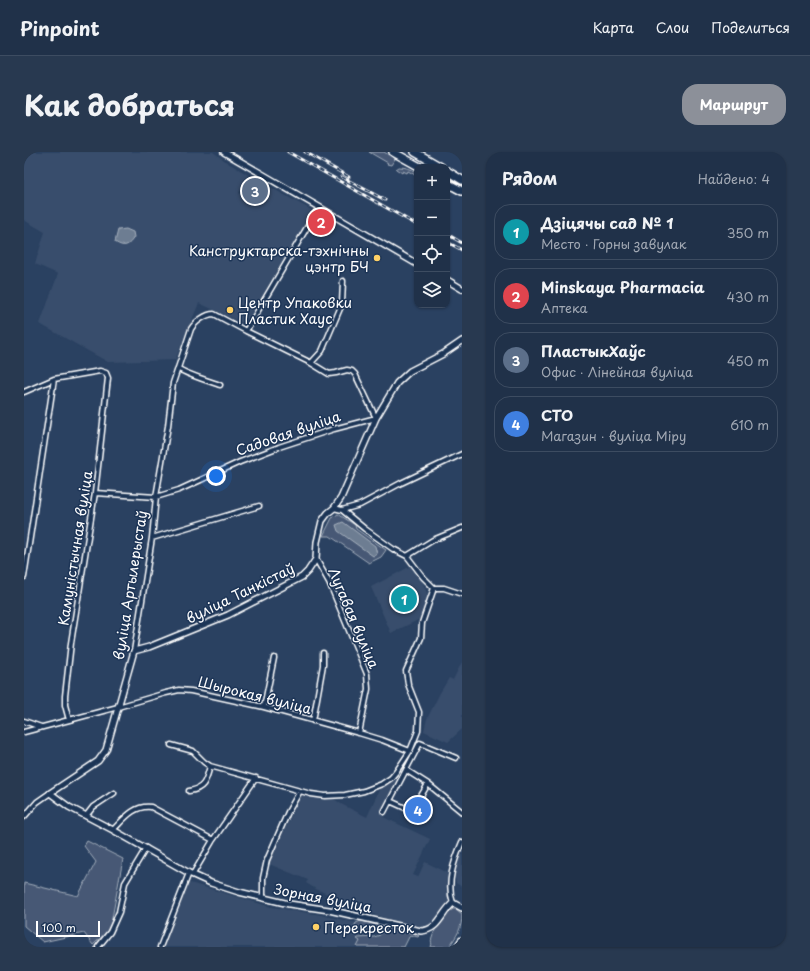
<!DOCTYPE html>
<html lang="ru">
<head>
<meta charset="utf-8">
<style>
  body { margin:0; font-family:"Playpen Sans",sans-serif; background:#283950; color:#f1f3f6 }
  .controls { position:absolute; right:12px; top:12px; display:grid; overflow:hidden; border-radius:8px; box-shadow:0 1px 3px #0004 }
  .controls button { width:36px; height:36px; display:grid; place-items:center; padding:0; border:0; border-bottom:1px solid #3d4c61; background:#203149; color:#f1f3f6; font:20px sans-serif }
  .scale { position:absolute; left:12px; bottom:10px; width:64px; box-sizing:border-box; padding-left:4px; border:2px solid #fff; border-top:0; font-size:11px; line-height:14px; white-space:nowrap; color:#fff; -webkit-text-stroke:3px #1d3557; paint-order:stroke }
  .you { position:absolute; left:192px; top:324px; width:14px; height:14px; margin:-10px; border:3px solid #fff; border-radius:50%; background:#1a73e8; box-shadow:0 0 0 6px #1a73e833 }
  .badge { display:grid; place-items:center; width:26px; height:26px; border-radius:50%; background:#8c9099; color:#fff; font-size:13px; font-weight:700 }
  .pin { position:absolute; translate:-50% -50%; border:2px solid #fff; box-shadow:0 1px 4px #0006 }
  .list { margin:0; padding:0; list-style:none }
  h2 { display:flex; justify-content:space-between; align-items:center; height:52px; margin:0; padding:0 16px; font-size:17px }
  h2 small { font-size:13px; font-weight:400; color:#a2a9b4 }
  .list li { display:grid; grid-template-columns:26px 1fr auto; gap:12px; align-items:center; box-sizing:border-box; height:56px; margin:0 8px 8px; padding:0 8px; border:1px solid #3d4c61; border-radius:16px }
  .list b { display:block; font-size:15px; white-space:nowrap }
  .list p { margin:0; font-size:13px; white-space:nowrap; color:#a2a9b4 }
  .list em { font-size:13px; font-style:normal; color:#a2a9b4 }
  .icon { flex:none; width:22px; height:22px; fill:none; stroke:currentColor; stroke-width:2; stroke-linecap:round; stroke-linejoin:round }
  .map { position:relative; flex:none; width:438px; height:795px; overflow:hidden; border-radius:16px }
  header { display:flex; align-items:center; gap:24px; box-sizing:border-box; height:56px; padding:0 20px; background:#203149; border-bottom:1px solid #3d4c61 }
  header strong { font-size:19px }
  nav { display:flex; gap:22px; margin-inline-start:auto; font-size:14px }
  .intro { display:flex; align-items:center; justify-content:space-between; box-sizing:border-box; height:96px; padding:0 24px }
  h1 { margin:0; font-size:28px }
  .button { padding:10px 18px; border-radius:16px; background:#8c9099; color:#fff; font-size:14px; font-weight:700 }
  main { display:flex; gap:24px; padding:0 24px }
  aside { flex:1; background:#203149; border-radius:16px; box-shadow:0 1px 3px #0004 }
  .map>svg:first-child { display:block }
  .built { fill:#394e6c }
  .green { fill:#465975; stroke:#a2acba }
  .water { fill:#6d7d92; stroke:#a7b1be }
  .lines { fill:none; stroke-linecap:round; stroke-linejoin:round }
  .minor-casing { stroke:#fff; stroke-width:7 }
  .tertiary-casing { stroke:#fff; stroke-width:8 }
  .trunk-casing { stroke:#fff; stroke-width:10 }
  .minor { stroke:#1d3557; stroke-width:4 }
  .tertiary { stroke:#1d3557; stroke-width:5 }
  .trunk { stroke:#1d3557; stroke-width:7 }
  .rail-casing { stroke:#fff; stroke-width:3 }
  .rail { stroke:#1d3557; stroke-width:1.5; stroke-dasharray:4.5; stroke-linecap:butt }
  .poi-dot { fill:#ffd166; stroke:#1d3557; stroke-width:1.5 }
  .labels { text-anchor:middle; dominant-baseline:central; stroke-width:3; stroke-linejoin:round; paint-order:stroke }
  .poi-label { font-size:14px; fill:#fff; stroke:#1d3557; text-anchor:start }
  .street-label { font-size:14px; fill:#fff; stroke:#1d3557 }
</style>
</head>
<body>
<header>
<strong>Pinpoint</strong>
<nav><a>Карта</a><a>Слои</a><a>Поделиться</a></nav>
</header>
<div class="intro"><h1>Как добраться</h1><a class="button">Маршрут</a></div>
<main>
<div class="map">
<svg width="438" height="795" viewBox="0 0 438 795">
  <rect width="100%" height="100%" fill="#2a4161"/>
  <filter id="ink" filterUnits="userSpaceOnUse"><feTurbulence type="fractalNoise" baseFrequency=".025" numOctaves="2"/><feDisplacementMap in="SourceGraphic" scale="8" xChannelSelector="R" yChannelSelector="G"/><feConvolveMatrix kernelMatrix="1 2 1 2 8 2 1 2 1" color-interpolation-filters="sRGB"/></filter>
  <g filter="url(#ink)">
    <path class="built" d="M0 0H189L204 11 226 24 215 41 228 51 239 33 244 34 289 59 221 172 175 151 151 208 84 210 16 172 34 122 11 112 21 80 0 68Z
      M387 414 389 419H394L405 446 396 467 367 481 347 435Z
      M438 510V577L424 590 400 579 403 567 416 541 425 526 429 528Z
      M383 606 387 608 360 660 359 665 406 687 389 723 394 725 401 710 424 721V751L409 772 396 775 361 767 292 737 282 731 284 728 245 712 278 641 309 646 317 652 343 665 356 636 371 624Z
      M438 695V735L432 731 431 716Z
      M166 731 247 755 297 763 346 774 334 795H139L146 777 152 766 150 763 162 734Z"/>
    <path class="green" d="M345 0H360L371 7 367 13 363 12 364 11Z
      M375 15C382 15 387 17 393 20V24L384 19 383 21 379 19 378 21 372 17Z
      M314 362 331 373 332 377 362 398 357 405 345 411 306 384H299L308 366Z
      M63 689 99 707 86 777 69 793 60 781 19 790 0 774V731L54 744 72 710 60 694Z
      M429 757H432L438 762C438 777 433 783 425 795H407C409 791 406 790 408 786 410 778 421 759 429 757Z
      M337 769 353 773 354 778 350 780 328 779 332 771Z
      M363 776 387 779 395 784 394 785 386 783 380 795H333L336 789 333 787 334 786 350 785 356 783 358 779 360 780Z"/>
    <path class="water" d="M102 77 109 80 110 85C105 94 100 96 91 90L94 78Z
      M319 370 351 394 353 402 349 404 314 379 312 373Z"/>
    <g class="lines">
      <defs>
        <path id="minor" d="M222 179 295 55
          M287 211 298 199 318 152 319 129
          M154 216C158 221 188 230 196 233
          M0 240 30 227 76 219 82 221 84 226 71 341 47 491 41 544V553L45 568
          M71 341 132 345 155 338 216 310 255 295 310 277 352 266 331 222 328 219 323 218 312 221 305 222 287 211 222 179 190 162C182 162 171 170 167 177L149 231 144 274 132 345 128 386 110 499
          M310 356 318 358 336 353 377 331 438 302
          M318 358 341 377 369 397 383 404 399 425 410 436
          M128 386 235 354
          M383 404 409 388 438 376
          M292 407 305 430 343 522 344 537 335 581
          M0 425 30 227
          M410 436H420L438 442
          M240 555 250 506
          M0 569 17 575
          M289 569 299 513V501
          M0 580 94 555 142 541 155 538 167 539 240 555 335 581 358 588 386 599
          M147 593 169 599 180 610 186 614 287 642 301 644 321 643 340 639 358 632 367 626 372 620 386 599 394 579 395 560 384 532 382 519 397 486 398 471 410 436
          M404 632 438 660
          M165 639C181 637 182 628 186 614
          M366 649 388 659 404 632 382 618
          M360 660 396 591 432 606
          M62 664 69 655 90 641
          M0 665 13 650 26 641
          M89 678C100 667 110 653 127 655L189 688
          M169 722 189 688 232 626
          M239 746V726L243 708 264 660 276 639
          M429 751C422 731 430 709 438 690
          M74 795 86 780 95 760 101 731 122 696
          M136 795 165 721"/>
        <path id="tertiary" d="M200 0 393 112
          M423 128 438 137
          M438 189 419 202 386 219 373 231 352 266 317 346 310 356 304 361 298 369 293 390 292 407 284 419 278 425 204 463 125 495 110 499 82 598 74 609 26 641 45 655 89 678 165 721 187 731 215 740 265 752 305 758 397 779C415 778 417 761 429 751L438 756"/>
        <path id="trunk" d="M369 0 396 15
          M391 0 417 15
          M423 19 438 28
          M423 31 438 39
          M434 795 438 789"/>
      </defs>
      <use href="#minor" class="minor-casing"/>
      <use href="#tertiary" class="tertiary-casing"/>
      <use href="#trunk" class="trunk-casing"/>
      <use href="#minor" class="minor"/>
      <use href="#tertiary" class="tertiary"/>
      <use href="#trunk" class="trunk"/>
      <defs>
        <path id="rail" d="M264 0 393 73
          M281 0 325 25
          M318 25 361 48
          M423 82 438 91
          M423 90 438 98"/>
      </defs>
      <use href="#rail" class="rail-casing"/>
      <use href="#rail" class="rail"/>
    </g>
  </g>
  <g class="poi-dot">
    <circle cx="353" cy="106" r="4"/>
    <circle cx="206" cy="158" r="4"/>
    <circle cx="292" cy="775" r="4"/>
  </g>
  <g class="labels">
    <g class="poi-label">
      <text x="345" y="98" text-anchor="end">Канструктарска-тэхнічны<tspan x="345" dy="16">цэнтр БЧ</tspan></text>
      <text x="214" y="150">Центр Упаковки<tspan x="214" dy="16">Пластик Хаус</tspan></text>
      <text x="300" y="775">Перекресток</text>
    </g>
    <g class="street-label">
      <text transform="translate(264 281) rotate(-19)">Садовая вуліца</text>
      <text transform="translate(51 396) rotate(-81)">Камуністычная вуліца</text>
      <text transform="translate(106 433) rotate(-81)">вуліца Артылерыстаў</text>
      <text transform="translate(216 441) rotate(-26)">вуліца Танкістаў</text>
      <text transform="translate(330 466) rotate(67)">Лугавая вуліца</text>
      <text transform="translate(231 543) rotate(14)">Шырокая вуліца</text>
      <text transform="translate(299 746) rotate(11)">Зорная вуліца</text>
    </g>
  </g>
</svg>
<div class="controls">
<button>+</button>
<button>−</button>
<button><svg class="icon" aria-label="locate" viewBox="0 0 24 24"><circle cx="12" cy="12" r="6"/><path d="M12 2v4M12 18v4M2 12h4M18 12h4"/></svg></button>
<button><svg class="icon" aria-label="layers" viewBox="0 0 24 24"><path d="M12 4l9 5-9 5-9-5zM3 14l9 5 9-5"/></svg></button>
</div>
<div class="scale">100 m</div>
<div class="you"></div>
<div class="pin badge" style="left:380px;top:447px;background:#0f9aa8">1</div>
<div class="pin badge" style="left:297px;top:70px;background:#e0444e">2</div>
<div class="pin badge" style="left:231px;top:39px;background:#5c6f8a">3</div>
<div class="pin badge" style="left:394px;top:658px;background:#3f7fe0">4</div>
</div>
<aside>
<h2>Рядом<small>Найдено: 4</small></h2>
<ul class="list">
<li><span class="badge" style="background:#0f9aa8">1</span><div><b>Дзіцячы сад № 1</b><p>Место · Горны завулак</p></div><em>350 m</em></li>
<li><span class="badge" style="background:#e0444e">2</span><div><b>Minskaya Pharmacia</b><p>Аптека</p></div><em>430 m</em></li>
<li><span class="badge" style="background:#5c6f8a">3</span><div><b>ПластыкХаўс</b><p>Офис · Лінейная вуліца</p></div><em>450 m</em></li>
<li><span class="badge" style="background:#3f7fe0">4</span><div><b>СТО</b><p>Магазин · вуліца Міру</p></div><em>610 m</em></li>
</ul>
</aside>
</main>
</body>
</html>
